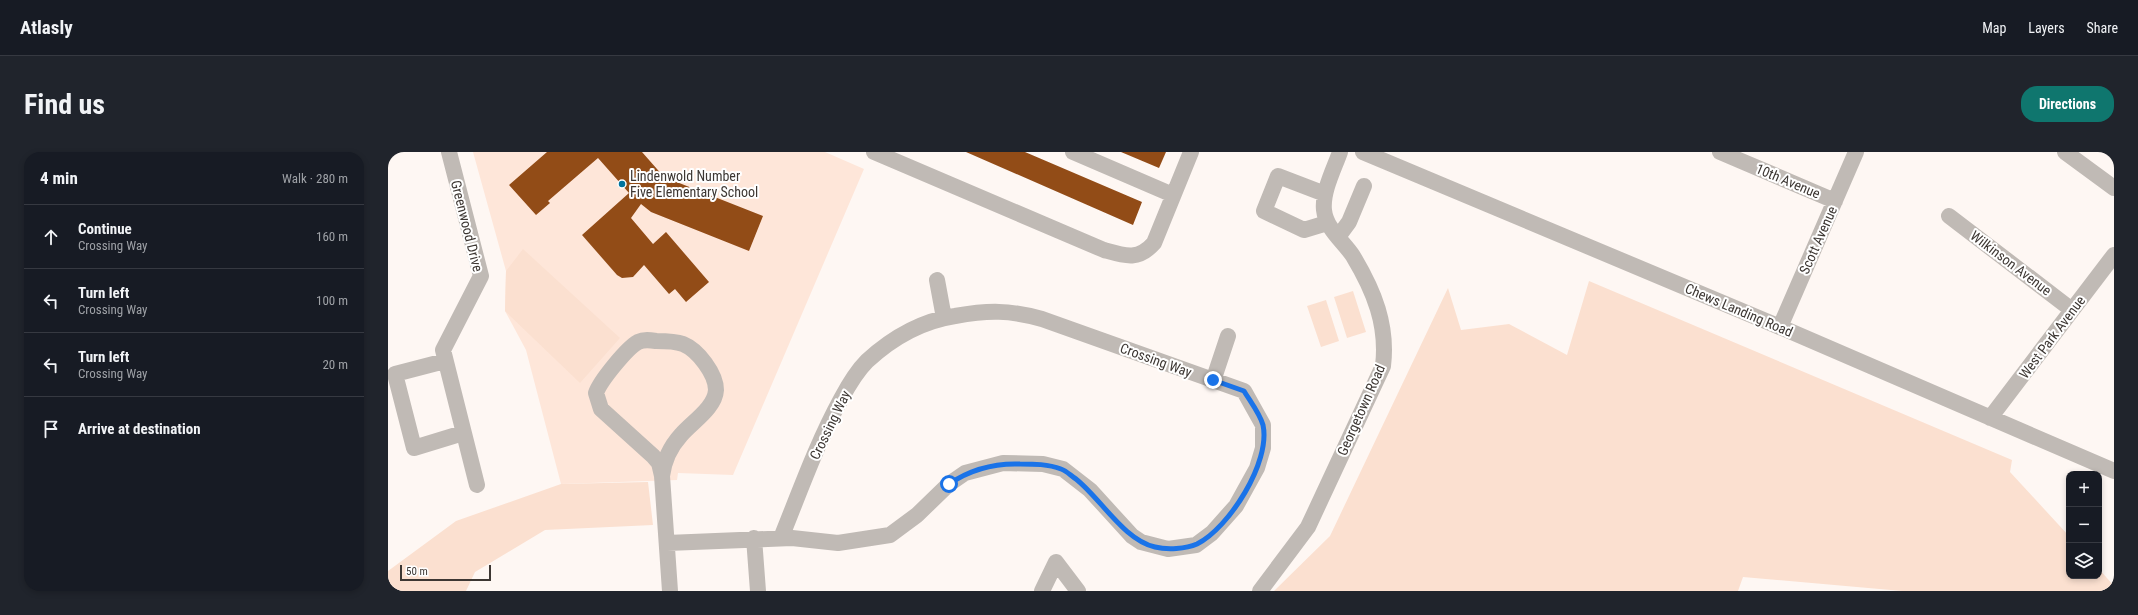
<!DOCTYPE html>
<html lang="en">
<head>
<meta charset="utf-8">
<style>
  body { margin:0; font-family:"Roboto Condensed",sans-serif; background:#20242c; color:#f1f3f6 }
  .controls { position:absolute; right:12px; bottom:12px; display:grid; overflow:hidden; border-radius:8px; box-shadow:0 2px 6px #0003 }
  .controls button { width:36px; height:36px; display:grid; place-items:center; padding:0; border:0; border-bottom:1px solid #363941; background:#171b24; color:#f1f3f6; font:20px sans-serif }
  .scale { position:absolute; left:12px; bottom:10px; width:91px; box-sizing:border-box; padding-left:4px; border:2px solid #3d3733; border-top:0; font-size:11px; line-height:14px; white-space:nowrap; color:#3d3733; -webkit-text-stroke:3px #fff; paint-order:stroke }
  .stop { position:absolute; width:12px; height:12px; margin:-9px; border:3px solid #1a73e8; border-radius:50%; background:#fff }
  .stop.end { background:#1a73e8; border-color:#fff; box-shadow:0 1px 4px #0008 }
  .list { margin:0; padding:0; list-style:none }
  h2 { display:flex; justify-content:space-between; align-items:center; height:52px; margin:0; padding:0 16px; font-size:17px }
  h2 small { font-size:13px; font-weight:400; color:#9ea1a6 }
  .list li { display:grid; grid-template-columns:26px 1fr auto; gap:12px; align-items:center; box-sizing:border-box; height:64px; padding:0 16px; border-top:1px solid #363941 }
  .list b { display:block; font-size:15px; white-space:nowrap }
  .list p { margin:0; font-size:13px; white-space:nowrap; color:#9ea1a6 }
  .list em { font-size:13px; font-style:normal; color:#9ea1a6 }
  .icon { flex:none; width:22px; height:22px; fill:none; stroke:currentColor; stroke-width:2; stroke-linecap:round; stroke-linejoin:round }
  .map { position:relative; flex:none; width:1726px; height:439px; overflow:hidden; border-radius:16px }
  header { display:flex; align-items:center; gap:24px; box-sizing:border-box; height:56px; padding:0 20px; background:#171b24; border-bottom:1px solid #363941 }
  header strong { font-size:19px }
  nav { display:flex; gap:22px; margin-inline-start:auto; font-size:14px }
  .intro { display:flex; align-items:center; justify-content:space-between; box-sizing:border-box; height:96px; padding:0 24px }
  h1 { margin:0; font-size:28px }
  .button { padding:10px 18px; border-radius:16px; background:#0f766e; color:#fff; font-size:14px; font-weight:700 }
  main { display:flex; gap:24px; padding:0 24px }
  aside { flex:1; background:#171b24; border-radius:16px; box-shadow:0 2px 6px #0003 }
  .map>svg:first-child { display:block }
  .built { fill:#fee6d9 }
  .green { fill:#fbe0d0 }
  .building { fill:#924c17 }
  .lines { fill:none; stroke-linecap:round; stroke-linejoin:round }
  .minor { stroke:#c0bab5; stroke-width:16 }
  .route { stroke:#1a73e8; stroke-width:5 }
  .poi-dot { fill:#00739d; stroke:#fff; stroke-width:1.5 }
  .labels { text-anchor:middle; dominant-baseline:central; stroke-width:4; stroke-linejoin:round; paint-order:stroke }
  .poi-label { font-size:14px; fill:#3d3733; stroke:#fff; text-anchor:start }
  .street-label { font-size:14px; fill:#3d3733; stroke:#fff }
</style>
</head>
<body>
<header>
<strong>Atlasly</strong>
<nav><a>Map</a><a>Layers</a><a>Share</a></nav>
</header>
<div class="intro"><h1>Find us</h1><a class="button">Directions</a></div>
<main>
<aside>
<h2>4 min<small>Walk · 280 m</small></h2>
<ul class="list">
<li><svg class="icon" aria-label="ahead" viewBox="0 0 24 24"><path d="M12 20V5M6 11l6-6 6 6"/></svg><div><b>Continue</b><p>Crossing Way</p></div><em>160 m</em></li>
<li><svg class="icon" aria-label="left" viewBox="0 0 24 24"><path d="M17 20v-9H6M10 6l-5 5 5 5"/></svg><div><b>Turn left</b><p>Crossing Way</p></div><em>100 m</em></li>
<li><svg class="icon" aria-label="left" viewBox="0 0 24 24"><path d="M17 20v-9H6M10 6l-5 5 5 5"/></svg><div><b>Turn left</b><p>Crossing Way</p></div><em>20 m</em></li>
<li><svg class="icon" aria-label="arrive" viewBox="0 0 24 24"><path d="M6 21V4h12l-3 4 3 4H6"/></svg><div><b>Arrive at destination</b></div></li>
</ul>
</aside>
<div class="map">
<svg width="1726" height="439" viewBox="0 0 1726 439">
  <rect width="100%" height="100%" fill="#fef7f3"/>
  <path class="built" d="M85 0H437L476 17 345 323 290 321 289 328 173 332 138 198 117 159 118 119Z"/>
  <path class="green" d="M135 97 232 186 192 231 117 159 118 119Z
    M1201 129 1624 308 1622 320 1681 384V424H1711V417L1726 434V439H1514L1355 425 1350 439H886L942 384 1060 136 1073 178 1121 172 1179 203Z
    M965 139 978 180 959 186 946 145Z
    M938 148 951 189 933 195 919 154Z
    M260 330 265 373 157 378 87 420 78 439H0V419L68 369 173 332Z"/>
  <path class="building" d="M159 0H254L276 25 375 64 361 99 263 60 253 52 243 66 265 92 278 80 321 130 298 150 287 137 281 142 256 113 245 125 234 126 229 123 194 83 241 41 210 6 160 49 162 51 148 63 121 33Z
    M578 0H637L754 50 745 73Z
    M733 0H778L771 16Z"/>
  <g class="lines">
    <path class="minor" d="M61 0 93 124 55 198 89 333
      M486 0 716 98C737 104 750 109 766 91L803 0
      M685 0 785 43
      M975 0 1392 175 1726 319
      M1332 0 1447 49
      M1677 0 1726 36
      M937 42 890 24 876 59 916 78 939 71
      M1561 64 1684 158
      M950 85 961 70 976 34
      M549 128 556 166
      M1392 175 1468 0
      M57 209 7 222 26 296 75 281
      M825 229 840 184
      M1602 266 1726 103
      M274 324 271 311 265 304 213 257 208 241C212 229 239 196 250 190 256 187 262 188 268 189 277 189 287 189 295 192 310 198 328 222 328 238 327 256 304 270 293 283 283 294 276 308 274 324L282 439
      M366 386 370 439
      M279 391 404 386 450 391 502 383 529 363 561 332 577 321 615 311 655 312 675 317 702 338 744 384 753 390 780 397 808 393 824 381 848 354 869 316 875 296V273L856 239 654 167C621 158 601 158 567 164 534 169 504 186 479 209 469 219 460 234 453 247 429 291 412 339 393 386
      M654 439 668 410 690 439
      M872 439 920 375 995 214C1000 173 986 139 965 104 956 90 938 77 936 58 934 40 946 17 952 0"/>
  </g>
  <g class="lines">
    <path class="route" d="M561 332C583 317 605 311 632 312 646 312 660 312 673 317 679 319 683 324 688 327 713 347 736 388 767 395 779 398 798 397 809 392 841 376 883 310 875 273 872 262 862 249 856 239L825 228"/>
  </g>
  <circle class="poi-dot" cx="234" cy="32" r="4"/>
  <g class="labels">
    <g class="poi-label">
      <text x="242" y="24">Lindenwold Number<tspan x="242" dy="16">Five Elementary School</tspan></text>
    </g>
    <g class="street-label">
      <text transform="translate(1400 29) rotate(23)">10th Avenue</text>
      <text transform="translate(79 74) rotate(76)">Greenwood Drive</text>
      <text transform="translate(1430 88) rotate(-66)">Scott Avenue</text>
      <text transform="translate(1623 111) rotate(37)">Wilkinson Avenue</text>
      <text transform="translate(1351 158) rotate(23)">Chews Landing Road</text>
      <text transform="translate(1664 185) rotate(-53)">West Park Avenue</text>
      <text transform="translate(768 208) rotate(20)">Crossing Way</text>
      <text transform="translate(973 258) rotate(-66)">Georgetown Road</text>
      <text transform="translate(442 273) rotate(-64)">Crossing Way</text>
    </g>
  </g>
</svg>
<div class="controls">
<button>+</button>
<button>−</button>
<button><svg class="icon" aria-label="layers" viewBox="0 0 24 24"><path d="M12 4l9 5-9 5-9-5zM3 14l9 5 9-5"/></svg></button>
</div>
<div class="scale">50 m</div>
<div class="stop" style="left:561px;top:332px"></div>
<div class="stop end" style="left:825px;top:228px"></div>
</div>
</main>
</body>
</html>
